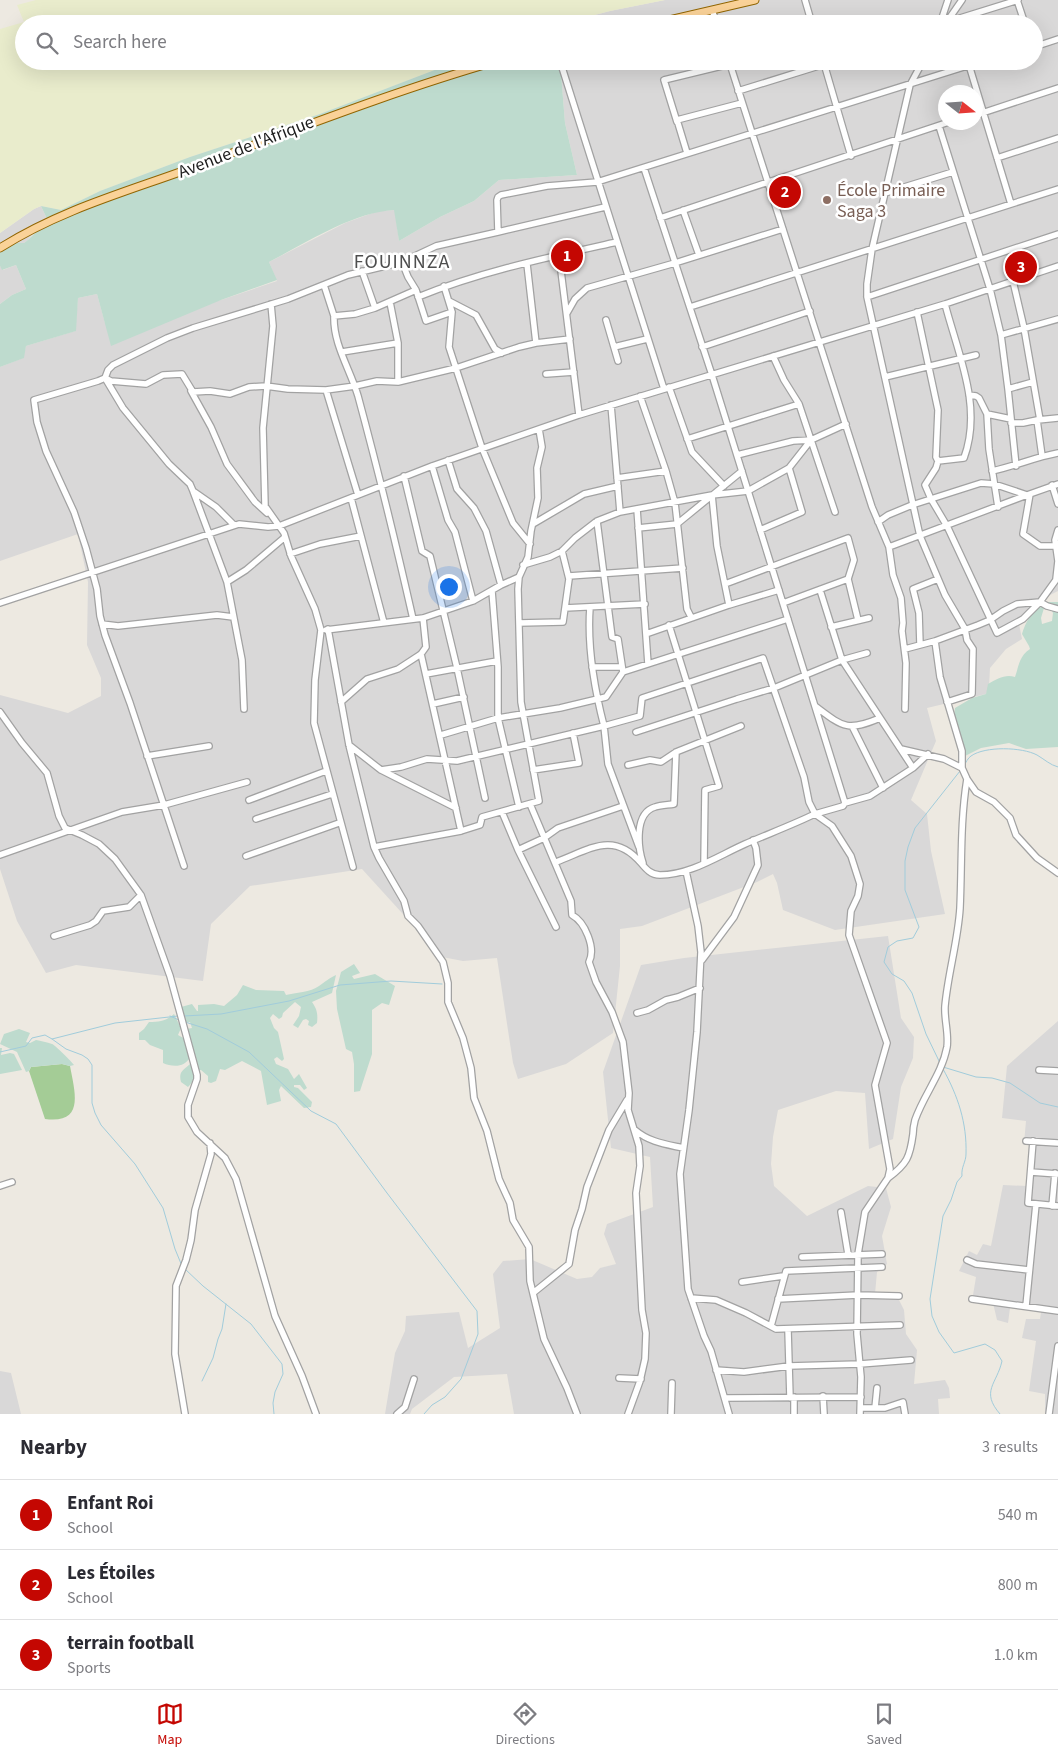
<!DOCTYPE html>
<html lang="en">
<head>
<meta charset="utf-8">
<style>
  body { margin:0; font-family:"Source Sans 3",sans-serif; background:#f7f7f7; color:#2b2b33 }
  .compass { position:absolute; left:938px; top:85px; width:45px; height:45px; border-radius:50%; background:#fff; box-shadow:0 5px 20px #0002; rotate:107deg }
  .you { position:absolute; left:448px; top:586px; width:18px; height:18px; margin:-12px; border:4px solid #fff; border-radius:50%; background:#1a73e8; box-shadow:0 0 0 8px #1a73e833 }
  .badge { display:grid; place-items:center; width:32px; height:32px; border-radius:50%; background:#c40702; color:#fff; font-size:16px; font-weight:700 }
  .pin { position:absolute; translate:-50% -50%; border:2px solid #fff; box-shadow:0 1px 5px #0006 }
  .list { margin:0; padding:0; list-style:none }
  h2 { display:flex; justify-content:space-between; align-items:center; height:65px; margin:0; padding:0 20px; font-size:21px }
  h2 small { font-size:16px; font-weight:400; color:#7c7c81 }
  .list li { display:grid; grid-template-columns:32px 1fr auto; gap:15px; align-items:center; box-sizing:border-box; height:70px; padding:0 20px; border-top:1px solid #e1e1e2 }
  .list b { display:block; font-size:19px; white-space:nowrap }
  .list p { margin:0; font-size:16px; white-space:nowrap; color:#7c7c81 }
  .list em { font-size:16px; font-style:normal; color:#7c7c81 }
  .icon { flex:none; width:28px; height:28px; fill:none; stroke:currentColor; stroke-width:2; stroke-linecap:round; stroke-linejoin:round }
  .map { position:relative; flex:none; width:1058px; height:1414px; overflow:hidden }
  .search { position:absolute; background:#fff; box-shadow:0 5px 20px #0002; left:15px; right:15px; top:15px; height:55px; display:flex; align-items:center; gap:12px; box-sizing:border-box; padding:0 18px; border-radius:28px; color:#7c7c81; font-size:19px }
  .sheet { height:275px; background:#fff }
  nav { display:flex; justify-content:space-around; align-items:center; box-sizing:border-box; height:70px; border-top:1px solid #e1e1e2; background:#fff; font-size:14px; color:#7c7c81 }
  nav a { display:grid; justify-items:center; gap:2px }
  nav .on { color:#c40702 }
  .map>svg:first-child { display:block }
  .residential { fill:#d9d8d8; fill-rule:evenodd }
  .farmland { fill:#e9eccc }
  .forest { fill:#a4cc96 }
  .wetland { fill:#bedbce }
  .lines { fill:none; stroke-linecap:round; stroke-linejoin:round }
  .stream { stroke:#a1ccdb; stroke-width:1 }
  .minor-casing { stroke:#a2a2a2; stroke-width:8 }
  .major-casing { stroke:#916502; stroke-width:9 }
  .minor { stroke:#fff; stroke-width:5.5 }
  .major { stroke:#fad298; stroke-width:7 }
  .education-dot { fill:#8d6e63; stroke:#fff; stroke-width:2 }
  .labels { text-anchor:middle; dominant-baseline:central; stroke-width:5; stroke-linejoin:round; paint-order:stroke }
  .street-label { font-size:18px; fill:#1b1b1b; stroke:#fff }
  .education-label { font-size:18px; fill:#785e54; stroke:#fff; text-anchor:start }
  .quarter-label { font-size:20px; letter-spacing:1px; fill:#4e4e4e; stroke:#fff }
</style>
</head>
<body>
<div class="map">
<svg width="1058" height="1414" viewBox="0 0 1058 1414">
  <rect width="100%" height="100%" fill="#ede9e1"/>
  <path class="residential" d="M665 0H1058V591L1050 595 1019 624 1022 639 1006 649 990 668 989 687 986 694 927 708 936 741 911 800 927 814 931 851 945 914 835 930 783 910 777 883 773 874 757 882 642 926 620 929V966L613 1033 566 1064 518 1079 513 1063 497 958 463 961 442 957 362 869 250 886 211 924 203 981 76 965 46 973 17 921 0 869V695L68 713 101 696V678L87 645 88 582 78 534 0 561V367L23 358 26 346 75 331 78 298 97 294 105 323 221 300 277 281 269 262 345 223 378 211 395 210 399 241 440 217 474 201 499 180 577 175 565 123 560 61H1034V24H560L610 11ZM946 92H976V122H946Z
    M41 206 48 221 35 231 27 241 24 243H0V233L34 209Z
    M16 265 26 289 12 295 0 304V266L3 270Z
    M888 936 901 1018 914 1037 913 1058 901 1087 893 1139 869 1149 865 1093 836 1091 778 1110 773 1137 771 1164 774 1186 807 1216 868 1186 886 1188 891 1207 882 1236 887 1264 877 1272 875 1294H896L904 1310 906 1334 917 1350 914 1384 945 1380 949 1388 950 1398 938 1399 939 1414H514L507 1374 454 1377 412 1409 410 1414H385L395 1353 405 1331 406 1316 459 1312 468 1348 500 1328 493 1274 503 1261 530 1259 577 1279 592 1277 600 1268 616 1264 604 1234 607 1224 653 1207 650 1157 611 1148 603 1072 641 965 684 958Z
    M1058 1021V1414H1045V1394L1029 1391 1036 1341 1022 1338 1026 1319H1040L1041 1312 1010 1308 1008 1323 997 1320 993 1303 972 1301 976 1277 959 1271 969 1251 977 1255 983 1244 991 1246 1003 1185 1027 1186 1030 1144 1024 1143 1026 1121 1002 1118 1007 1066Z
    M0 1371 11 1373 21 1414H0Z"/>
  <path class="farmland" d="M36 0H665L610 11 560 24H24V61H466L445 66 320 114 190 157 100 191 61 210 41 206 34 209 0 233V29L24 22 17 5Z"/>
  <path class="forest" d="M62 1064 70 1066C75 1093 85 1124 45 1119L29 1071 31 1067Z"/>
  <path class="wetland" d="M466 61H560L565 123 577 175 499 180 474 201 440 217 399 241 394 210C351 213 308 242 269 262L277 280 221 300 111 346 97 294 78 298 76 331 26 346 24 358 0 367V304L12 295 26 289 16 265 2 270 0 266V243H24C31 238 39 228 48 221L41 206 61 210 100 191 190 157 320 114 445 66Z
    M1047 602H1058V747L1026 749 1009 743 981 748 965 756 954 716 955 708 972 698 986 694 988 684C997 679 1005 674 1015 677 1019 666 1019 656 1030 649L1029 646 1022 634C1025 623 1032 610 1043 606L1044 608 1041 618 1042 624 1052 621 1053 613Z
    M354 964 360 973 352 976 354 979 375 974 395 986 389 1005 382 1003 372 1010V1054L360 1091 354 1092V1064L352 1052 346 1049 337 1009 336 991 341 972Z
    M336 975 332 993 312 1002C317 1009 318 1014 317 1023L312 1027 308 1025 309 1021 306 1019 303 1020 298 1028 293 1025 299 1016 301 1007 295 1002 283 1013 282 1017 279 1019 273 1014 270 1018 274 1028 278 1032 284 1059 282 1061 277 1057 274 1059 276 1064 288 1069 294 1079 299 1074 307 1088 304 1090 300 1085H294V1087L298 1088 312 1102 311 1107 304 1108 281 1086 279 1090 281 1101 267 1105 261 1071 242 1061 225 1070 220 1069 216 1081 211 1083 208 1082V1076L201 1070 198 1071 186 1029 192 1028 190 1022 185 1023 181 1007 192 1004 197 1011H198V1005L214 1004 224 1006 237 995 243 985 256 990 284 991 286 995C295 993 311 992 319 986 325 982 329 978 336 975Z
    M174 1014 181 1028 178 1035 185 1039 190 1057C185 1068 172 1067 163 1063V1050L150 1045 145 1040H139V1033L144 1029 149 1022C159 1022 166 1021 174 1014Z
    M19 1029 30 1033 26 1042 30 1043 36 1040C41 1041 47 1042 52 1044 55 1045 72 1062 74 1065L70 1066 62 1064 31 1067 29 1071 26 1072 17 1052 0 1044 4 1034Z
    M0 1048H2L1 1055 10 1053 14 1054 22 1070 0 1074Z
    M191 1063C194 1073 196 1079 188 1087L181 1082C178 1071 184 1070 191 1063Z"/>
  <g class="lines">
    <path class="stream" d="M964 766C966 762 968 758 971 756 985 746 1022 747 1037 755 1044 759 1050 765 1058 767
      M170 1016 179 1020
      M184 1016 221 1014 289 1001 340 985 391 981 442 984
      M185 1022 207 1029 249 1052 311 1111 336 1124 387 1193 477 1311 478 1334 461 1379 445 1397 432 1405 424 1414
      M52 1039 66 1049 82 1055 88 1059 92 1065V1103L95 1113 101 1125 135 1164 163 1208 175 1249 182 1266
      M0 1052 26 1046 32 1038 45 1035 52 1039 115 1023 178 1016
      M940 1063 926 1034 912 993 904 981 892 974 884 962 888 947 897 941 913 938 919 927 905 890V861L908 847 915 828 960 771
      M943 1067 976 1077 992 1078 1010 1083 1040 1103 1058 1107
      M943 1069C958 1096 967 1123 966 1154 966 1162 961 1167 962 1176L957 1182 951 1200 943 1216 930 1299 932 1316 939 1332 954 1353 985 1344 995 1350 1002 1361C997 1384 980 1391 1000 1414
      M185 1269 203 1286 251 1324 282 1364 283 1374 275 1392 273 1403 274 1414
      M202 1381 213 1358 218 1339 222 1329 226 1304"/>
    <defs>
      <path id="minor" d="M805 0 812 24
        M1017 0 1025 24
        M712 10 717 24
        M946 23 962 0
        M940 24 948 0
        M941 24 1018 0
        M1034 47 1058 39
        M560 61 664 389
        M729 61 872 507 889 547 893 575 901 598 903 623 902 631 906 663 905 709
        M827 61 825 64V67L851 156
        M923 61 910 85 872 249 867 284V297L920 536 945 595 965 629 967 640 973 649 972 694 947 702
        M969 65 1011 204
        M738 91 825 64 824 62
        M976 115 1058 88
        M677 122 664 80 730 64
        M939 126 990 289 1001 335 1008 389 1016 466
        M687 153 677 120 742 103
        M997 158 1058 138
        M644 168 712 375 845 803
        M885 193 953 172
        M683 210 699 255
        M660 218 949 122
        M498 232 605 207
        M559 255 579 415
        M402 262 408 277 416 290 426 321 452 312
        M527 264 536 343
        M362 271 375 308 355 314 334 316C333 344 350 369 358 396 378 470 396 544 413 619
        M1013 281 1024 328 1040 420
        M324 285 334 316
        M444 286 452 312 449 347 482 448 513 523 530 544
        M418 297C482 271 550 257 617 242
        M867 297 1058 234
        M449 301 476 315 495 349 502 353
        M390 302 398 343V382
        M271 304 273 326 263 428 265 506 284 533 291 556 315 609 321 630 315 680 314 723 353 867
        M690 307 1058 189
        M375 308 416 290
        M917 312 938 410 936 457 938 461 964 458C983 407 958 354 945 304
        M567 313 575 299 587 288 675 263 783 229
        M606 320 618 361
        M1001 335 1058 319
        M614 347 647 339
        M702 347 810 311
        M342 352 398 343
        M773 356 784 380 799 404 835 512
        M546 374 574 372
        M885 377 976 355
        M105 378 111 381 146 384 163 375 182 374 193 392 210 391 230 394 249 387 266 386 288 389 326 390 355 386 377 381 398 382 456 368 519 347 536 343 570 339
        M105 378 123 408 169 464 190 484 193 491 216 507 234 525
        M669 387 692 452 724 486
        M1008 389 1033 382
        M326 390 358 495
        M191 391 211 427 227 464 255 502 267 513
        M969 395 976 396 979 398 987 414 989 449 998 507
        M640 396 666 471 675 503 687 609 691 617
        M611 405 620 512
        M987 414 1011 419
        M1038 420 1058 418
        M1011 423H1023L1037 420 1042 456
        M687 439 799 404
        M737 455 793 441 811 440
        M448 460 457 489 474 508 486 531 501 585
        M938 461 936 468 925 485 931 499 947 526 997 633 1023 619 1040 602 1058 577
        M432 466 448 520 455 532 473 601
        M992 471C1015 466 1036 457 1058 453
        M404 476 422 551 430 556 457 668 485 798
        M617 478 666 471
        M1052 485 1058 504
        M193 491 227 582 242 660 244 709
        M1030 494 1023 534 1040 546H1058
        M712 495 717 546 729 605
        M351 498 384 623
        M637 509 648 664
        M597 521 612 637 618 639 623 672
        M878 522 888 515 912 505 981 483 994 484 1027 495 1058 484
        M533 524 584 494 618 486
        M638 528 677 524 742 471
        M760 530 802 512 789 468
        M889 547 1027 495
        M290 554 320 544 361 536
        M523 565 550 557 562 551 575 538 597 521 620 512 712 495 748 491 789 468 811 440 846 424
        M569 576 683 568
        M848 579 858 620
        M1056 579 1058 561 1055 540 1058 530
        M227 582 246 570 285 537
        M725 584 848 538 854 560 848 579 783 603
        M820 590 842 660 913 768
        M492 591 498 667V718L519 807
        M0 603 239 524 268 527 279 526 432 466 579 415 945 304 1058 266
        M565 608 645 604
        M519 623 563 622 569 579 562 551
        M102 624 118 626 217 615 233 617
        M669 625 719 786 705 790 704 863
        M831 627 869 618
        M328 629 349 745 374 847 379 858 404 901 408 916 418 926 443 962 448 983V1002L463 1038 471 1068 474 1098 487 1131 499 1179 510 1203 513 1220 529 1247 530 1281 544 1339 567 1388 577 1414
        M326 630 423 618 473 601 501 585 519 577
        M646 634 729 605 779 590
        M935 641 940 677 962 751V768L967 779 976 792 994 802 1010 818 1016 835 1037 858 1058 873
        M920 645 919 613 913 589 938 579
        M905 649 935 641 978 625 990 620 1003 611 1017 604 1040 602 1047 606 1058 609
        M421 654 461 831
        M592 667H622
        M426 674 497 661
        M341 702 367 679 398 669 421 654 426 647 423 618
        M433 704 464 697
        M815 706C843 727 847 732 880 718
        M0 712 22 743 47 773 59 816 65 828 82 835 99 844 115 859 141 895 170 976 197 1075V1079L188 1105V1117L197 1132 225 1158 236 1179 275 1316 302 1376 316 1414
        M852 726 883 788
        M636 732 737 699 774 688 842 660 867 653
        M441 735 498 718 560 708 606 697 623 672 788 619
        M349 745 381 770 456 808
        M901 749 944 759 962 768
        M147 756 209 746
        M628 765 650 760 661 762 676 752 741 726
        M381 770 401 767 427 759 457 761 604 726C594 687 587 647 590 607
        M533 770 579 763 573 733
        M249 800 326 771
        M530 804 571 901 572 915C585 922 596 948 589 962L596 982 612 1012 623 1042 629 1093 628 1110 639 1146 640 1166 636 1193 642 1310 646 1333 645 1359 640 1381 628 1414
        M502 812 518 850 556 927
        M815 814 832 826 851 856 860 884 858 896 851 911 849 935 887 1043 875 1085 890 1169 888 1178 865 1212 858 1254 857 1334 861 1377 860 1414
        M815 814 843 806 845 803 870 796 913 768 928 754
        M256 819 332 794
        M374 847 461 831 480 825 482 817 539 801 521 702 518 589 519 577 528 557 531 531 538 498 537 468 542 447 539 429
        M518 850 544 838 558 828 623 806
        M0 855 122 812 164 805 247 782
        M246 856 339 823
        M556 862C589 850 613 830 641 863 646 869 651 875 660 875 690 875 718 856 745 844 768 834 792 825 815 814L809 802 804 777 763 658 642 698 640 716 604 726 608 764 639 847
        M643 863C638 848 634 813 655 807 661 805 668 805 674 804L676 752
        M184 866 130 703 105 635 100 616 97 589 86 548 74 512 46 451 37 422 34 400 98 381 105 378 108 370 113 365 167 338 193 328 288 299 348 275 402 262 436 246 498 232 497 200 498 197 501 195 547 186 597 182 983 61
        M686 871 698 926 701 952 697 1032 689 1110 680 1174 688 1289 704 1336 711 1351 729 1414
        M54 936 90 925 96 921 103 911 129 907 141 895
        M702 960 734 917 758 865 756 848 753 840
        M637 1013 648 1010 666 1000 678 997 700 988
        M1039 1070 1058 1071
        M635 1130C649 1142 665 1144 683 1148
        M1026 1141 1058 1143
        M1033 1141 1028 1203 1058 1206
        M1031 1172 1058 1174
        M888 1178C907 1164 910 1157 913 1134 913 1130 914 1124 915 1120 924 1094 942 1074 947 1047 949 1034 944 1019 945 1006 948 973 958 941 960 908 962 865 960 822 967 779
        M0 1186 12 1182
        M1052 1206 1055 1173
        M841 1212 848 1254
        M802 1257 882 1254
        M967 1260 976 1264 1029 1270
        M742 1282 783 1276
        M533 1293 569 1264 575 1230 582 1209 587 1187 609 1130 627 1100
        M691 1298 716 1300 746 1313 776 1329 900 1325
        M778 1299 858 1295 899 1296
        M972 1299 1058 1311
        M1026 1306 1036 1204
        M771 1326 786 1271 882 1267
        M788 1330 790 1398
        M716 1370 744 1372 789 1366 860 1364 911 1360
        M619 1378 641 1379
        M823 1396 824 1414
        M794 1397V1414
        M725 1398 861 1397
        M861 1408H885L903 1402 905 1414
        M875 1408 877 1388
        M185 1414 175 1354 176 1286 186 1260 191 1240 195 1210 211 1154 210 1143
        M397 1414 405 1407 414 1379
        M671 1414 672 1383
        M1049 1414 1058 1346"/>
      <path id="major" d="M652 24 755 0
        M0 248C63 208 133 190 202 164 300 128 397 90 498 61"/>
    </defs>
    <use href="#minor" class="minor-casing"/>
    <use href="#major" class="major-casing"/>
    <use href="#minor" class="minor"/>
    <use href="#major" class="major"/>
  </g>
  <circle class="education-dot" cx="827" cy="200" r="5"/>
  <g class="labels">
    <g class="street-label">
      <text transform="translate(246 147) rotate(-21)">Avenue de l'Afrique</text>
    </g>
    <g class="education-label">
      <text x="837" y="190">École Primaire<tspan x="837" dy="21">Saga 3</tspan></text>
    </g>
    <g class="quarter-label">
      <text x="402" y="262">FOUINNZA</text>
    </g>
  </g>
</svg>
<svg class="compass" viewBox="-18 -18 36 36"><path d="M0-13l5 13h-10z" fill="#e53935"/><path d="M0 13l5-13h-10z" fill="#7c7c81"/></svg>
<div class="you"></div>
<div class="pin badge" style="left:567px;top:256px">1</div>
<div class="pin badge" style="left:785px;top:192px">2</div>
<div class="pin badge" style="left:1021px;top:267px">3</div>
<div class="search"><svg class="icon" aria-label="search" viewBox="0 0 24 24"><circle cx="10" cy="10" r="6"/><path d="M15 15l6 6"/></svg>Search here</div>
</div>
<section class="sheet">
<h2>Nearby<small>3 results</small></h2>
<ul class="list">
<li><span class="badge">1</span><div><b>Enfant Roi</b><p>School</p></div><em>540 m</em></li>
<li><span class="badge">2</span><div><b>Les Étoiles</b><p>School</p></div><em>800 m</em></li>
<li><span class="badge">3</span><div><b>terrain football</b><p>Sports</p></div><em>1.0 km</em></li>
</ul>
</section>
<nav>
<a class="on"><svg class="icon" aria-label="map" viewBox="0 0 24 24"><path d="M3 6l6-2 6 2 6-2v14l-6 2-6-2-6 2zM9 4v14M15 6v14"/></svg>Map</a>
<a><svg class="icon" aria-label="directions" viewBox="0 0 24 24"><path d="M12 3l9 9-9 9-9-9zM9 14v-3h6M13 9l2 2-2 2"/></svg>Directions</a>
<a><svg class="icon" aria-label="saved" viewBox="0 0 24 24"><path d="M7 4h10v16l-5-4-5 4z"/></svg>Saved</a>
</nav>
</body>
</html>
